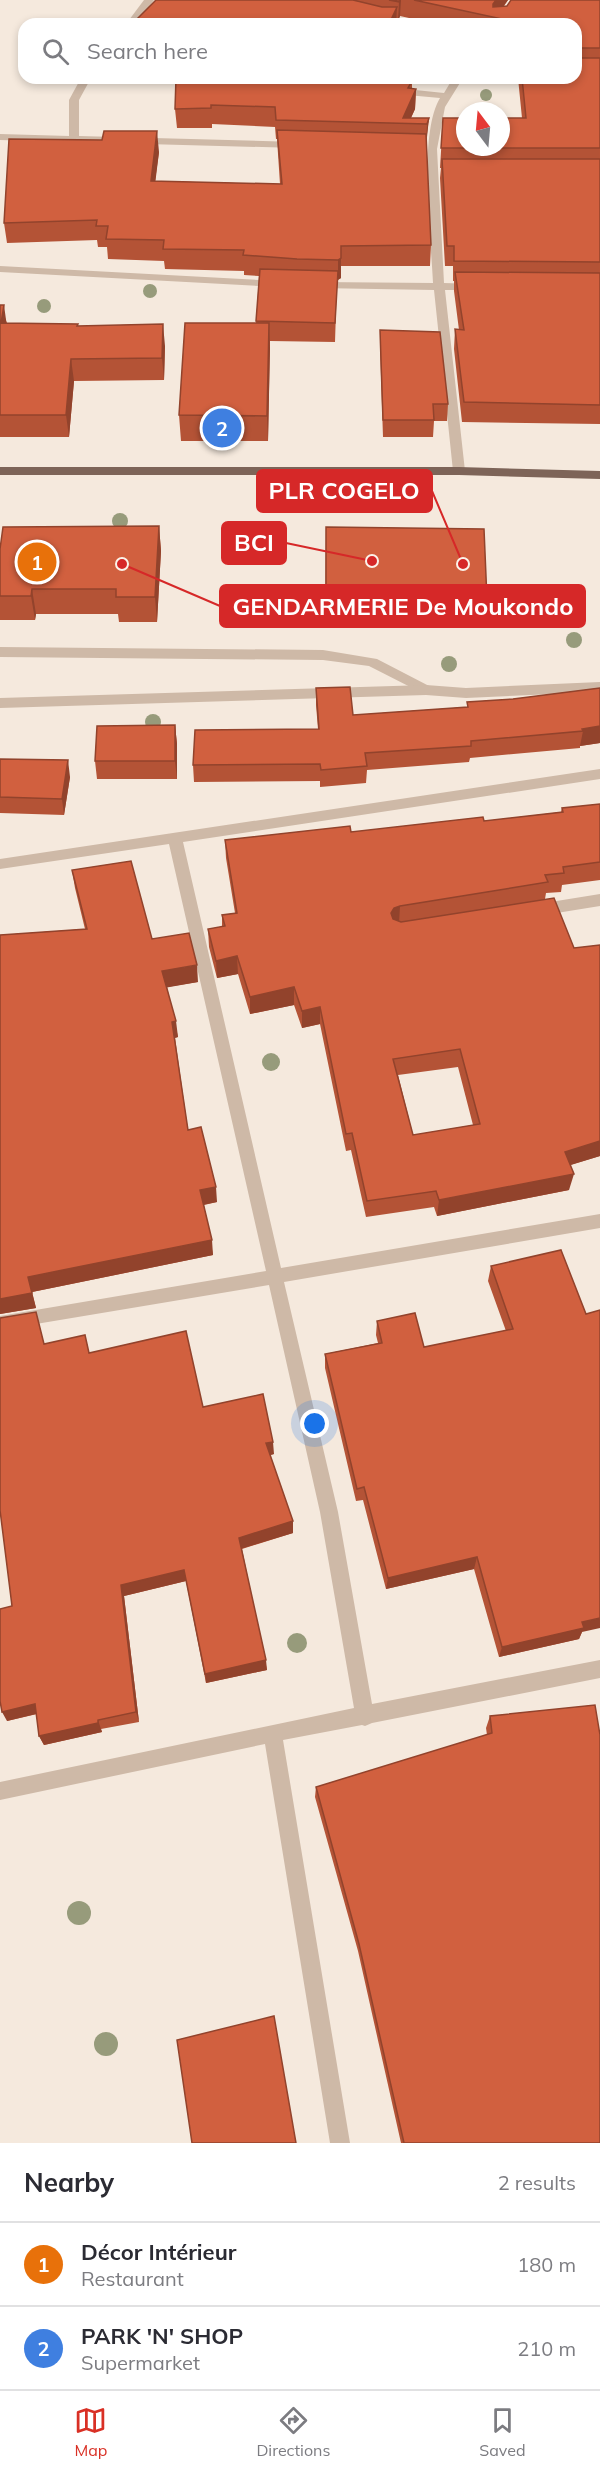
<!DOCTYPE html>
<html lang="en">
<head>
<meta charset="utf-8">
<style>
  body { margin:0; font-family:Mulish,sans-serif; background:#f2f2f3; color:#2b2b33 }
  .compass { position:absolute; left:456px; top:102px; width:54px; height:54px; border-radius:50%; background:#fff; box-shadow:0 3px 9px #0003; rotate:344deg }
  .you { position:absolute; left:315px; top:1424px; width:21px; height:21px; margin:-15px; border:4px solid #fff; border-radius:50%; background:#1a73e8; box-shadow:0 0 0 9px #1a73e833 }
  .badge { display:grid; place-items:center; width:39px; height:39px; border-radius:50%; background:#d93025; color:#fff; font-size:20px; font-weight:700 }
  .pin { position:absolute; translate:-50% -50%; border:3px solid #fff; box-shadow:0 2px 6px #0006 }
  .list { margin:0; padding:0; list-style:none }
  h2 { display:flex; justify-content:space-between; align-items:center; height:78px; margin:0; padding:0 24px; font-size:26px }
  h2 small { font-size:20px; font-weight:400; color:#7c7c81 }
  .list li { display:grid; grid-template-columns:39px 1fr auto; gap:18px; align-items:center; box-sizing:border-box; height:84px; padding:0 24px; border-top:2px solid #e1e1e2 }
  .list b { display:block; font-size:22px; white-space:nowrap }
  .list p { margin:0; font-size:20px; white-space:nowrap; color:#7c7c81 }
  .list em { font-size:20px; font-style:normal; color:#7c7c81 }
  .icon { flex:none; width:33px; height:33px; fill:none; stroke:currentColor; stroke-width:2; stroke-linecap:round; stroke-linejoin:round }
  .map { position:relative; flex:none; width:600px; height:2143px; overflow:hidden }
  .search { position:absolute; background:#fff; box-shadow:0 3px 9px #0003; left:18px; right:18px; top:18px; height:66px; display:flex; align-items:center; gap:15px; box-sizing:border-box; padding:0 21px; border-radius:18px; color:#7c7c81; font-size:22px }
  .sheet { height:246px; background:#fff }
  nav { display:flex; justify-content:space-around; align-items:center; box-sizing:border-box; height:84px; border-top:2px solid #e1e1e2; background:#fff; font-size:16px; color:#7c7c81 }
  nav a { display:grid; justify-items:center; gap:3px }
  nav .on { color:#d93025 }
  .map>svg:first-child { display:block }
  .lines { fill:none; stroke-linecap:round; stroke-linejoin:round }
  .lane { fill:#ceb9a7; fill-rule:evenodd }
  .street { fill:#ceb9a7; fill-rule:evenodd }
  .primary { fill:#7d6458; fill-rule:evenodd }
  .tree { fill:#979b7b }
  .wall { fill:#b45336; fill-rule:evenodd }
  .shaded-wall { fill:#92432c }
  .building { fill:#d1603f; stroke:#92432c; stroke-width:1.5; fill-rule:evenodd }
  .leader { fill:none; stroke:#d62828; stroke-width:2 }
  .callout-dot { fill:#d62828; stroke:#fbf3ea; stroke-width:2 }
  .callout { fill:#d62828; stroke:#d62828; stroke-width:2 }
  .callout-label { font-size:24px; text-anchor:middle; font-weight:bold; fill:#fff }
</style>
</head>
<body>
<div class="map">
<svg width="600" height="2143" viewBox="0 0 600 2143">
  <rect width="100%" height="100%" fill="#f5e9dd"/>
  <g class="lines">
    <path class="lane" d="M0 647 323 650 377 659 431 687 432 690 426 695 369 666 323 660 0 657Z"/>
    <path class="street" d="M144 0H154L136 24H126Z
      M81 78H91L79 100V136L297 142 302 145 297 148 0 140V134L69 136V100Z
      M139 78H198L200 80 195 83 144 81Z
      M453 78H463L445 107 437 149 444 283 474 284 479 287 474 290H445L465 471 459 475 453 471 434 290 318 288 313 285 318 282 433 283C431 238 418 135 440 98L396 94 391 91 396 88 444 93Z
      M0 266 279 281 284 284 279 287 0 272Z
      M600 682V692L466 698 426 695 0 708V698L426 685 466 688Z
      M600 769V779L183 842 281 1268 600 1214V1228L284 1282 338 1512 372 1704 600 1660V1678L372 1723 365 1726 362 1725 283 1740 350 2143H330L265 1744 0 1800V1782L354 1708 320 1512 269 1285 0 1330V1316L266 1271 169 844 0 869V859Z
      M600 894V906L538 916 533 914 531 910 533 906 538 904Z"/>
    <path class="primary" d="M0 467H459L600 471V479L459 475H0Z"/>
  </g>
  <g class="tree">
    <circle cx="486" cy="95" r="6"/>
    <circle cx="150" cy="291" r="7"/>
    <circle cx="44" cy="306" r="7"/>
    <circle cx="120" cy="521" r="8"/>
    <circle cx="574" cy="640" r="8"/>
    <circle cx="449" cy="664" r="8"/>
    <circle cx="153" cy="722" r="8"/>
    <circle cx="271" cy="1062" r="9"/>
    <circle cx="297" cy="1643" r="10"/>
    <circle cx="79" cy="1913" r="12"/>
    <circle cx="106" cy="2044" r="12"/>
  </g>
  <path class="wall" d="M156 0H508L504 6 600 0V424L462 422 454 349 455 329 459 330 454 291V281H453V266H445L440 178 441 168H440L443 118H522L518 78H576V24H436L400 16 398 21Z
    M412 81V89H416L415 109 411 118H429L426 142 431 245 430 266H341V278L337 280 335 342 270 341 268 441H181L179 415 256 323 259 276 244 275V271L165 269 164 261 108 259 107 247H98L97 240 7 243 4 223 159 152 155 181 280 184 277 139H276L275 127 212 124V128H177L175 109Z
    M0 305 7 323 78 326 165 346 164 380 74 381 69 437H0Z
    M380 330 448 404 447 421H434L433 437H383L380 347Z
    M159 526 161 551 157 622H119L118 614H36L35 620H0V549Z
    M326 527 487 600 485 625 325 622Z
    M316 688 353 715 467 707V702L513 699 600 688V743L580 746V748L470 758 469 762 367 770 366 783 320 787V781L194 782 193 765 318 729 316 705Z
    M175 725 177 744V779H97L95 761Z
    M0 759 70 777 64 815 0 813Z
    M600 804V880L562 885 561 892 546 893 545 899 574 948 600 945V1156L570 1165 569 1190 437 1216 434 1207 366 1217 351 1150 346 1151 320 1024 302 1028 294 1005 250 1014 238 974 217 978 209 947 208 929 222 927V915L235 913 226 858 225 840 351 832 484 821 561 812 562 808ZM458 1067 473 1125 413 1135 398 1075Z
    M72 870 152 939 198 982 167 987 178 1037 175 1038 188 1130 217 1202 204 1205 213 1255 32 1292 36 1308 0 1314V935L85 929 75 888Z
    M491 1266 586 1314 582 1632 579 1639 499 1657 474 1569 386 1589 363 1500 356 1501 325 1368V1354L378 1343 376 1335 377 1321 424 1347 506 1331 488 1281Z
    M44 1343 89 1353 203 1407 274 1454 270 1455 293 1533 242 1549 267 1670 206 1683 186 1581 124 1596 139 1722 101 1729 102 1732 44 1745 39 1736 37 1714 7 1721 12 1606Z
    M490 1716 600 2143H401L358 1951 315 1797 316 1787 487 1735 486 1728Z"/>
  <path class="shaded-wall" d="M400 0H401L400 16 398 21 399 2Z
    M496 0H508L495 17 493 4Z
    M397 7 396 24H389Z
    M416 89 415 109 408 124 403 118Z
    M429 118 427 137 426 144 427 124Z
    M157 131 159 152 153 201 151 181Z
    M341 258V278L338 280V260Z
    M4 305 7 327 1 323Z
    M269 323 270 348 268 441 267 416Z
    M163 324 165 346 164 380 162 358Z
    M71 359 74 381 69 437 66 415Z
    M159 526 161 551 157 622 155 597Z
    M32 589 36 614 35 620 31 596Z
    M175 725 177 744V779L175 761Z
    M600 726V743L580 746 583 731 582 729Z
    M68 760 70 777 64 815 62 799Z
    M400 906 399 924 390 931 391 913 394 908Z
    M237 956 238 974 217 978 216 961Z
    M197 965 198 982 164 988 162 971Z
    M294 987V1005L250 1014V997Z
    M320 1007V1024L302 1028V1011Z
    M176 1021 178 1037 174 1038 172 1022Z
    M600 1141V1156L561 1168 565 1152Z
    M574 1174 569 1190 437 1216 439 1200Z
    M216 1187 217 1202 202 1205 200 1190Z
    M212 1240 213 1255 32 1292 36 1308 0 1314V1299L28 1277Z
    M273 1442 274 1454 267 1456 266 1443Z
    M293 1521V1533L240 1549 239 1538Z
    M477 1557 474 1569 386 1589 388 1578Z
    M184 1570 186 1581 124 1596 139 1722 136 1712 121 1585Z
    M600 1618V1628L582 1632 579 1639 499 1657 502 1647 582 1622Z
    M266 1660 267 1670 206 1683 205 1674Z
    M35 1704 40 1713 7 1721 2 1712Z
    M98 1720 102 1732 44 1745 39 1736Z"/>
  <path class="building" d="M156 0H353L382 7H397L389 24H132Z
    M389 0H400L399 2Z
    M414 0H496L493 4V7L507 6 511 0H600V48H577L576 56 578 58H600V148H441L443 118H465V147H501V118H526L522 78H576V24H516V22Z
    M176 78H367L412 81 408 88 416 89 403 118H429L427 124 276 120 275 107 211 105V108L175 109Z
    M277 130 426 134 431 245 341 246V258L338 260 297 259 243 255 244 250 163 249 164 240 106 239 108 226H96L97 220 4 223 9 139 102 140 104 131H157L151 181 282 184Z
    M442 159H600V262L454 261V246H447Z
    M260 269 338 271 335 323 256 321Z
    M455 272 600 273V405L464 402 455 329 464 330Z
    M0 305H4L1 323 78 324 77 326 163 324 162 358 71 359 66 415H0Z
    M185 323H269L267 416 179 415Z
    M380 330 440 332 448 404H433L434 420H383Z
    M159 526 155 597H116V589H32L31 596H0V549L3 527Z
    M326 527 484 529 487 600 326 598Z
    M350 687 353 715 468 707 467 702 513 699 600 688V726L582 729 583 731 471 741V746L365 753 367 766 321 770 320 764 193 765 195 730 319 729 316 688Z
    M175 725V761H95L97 726Z
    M0 759 68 760 62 799 0 797Z
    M600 804V862L563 867 564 873 545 875 548 882 400 906 394 908 391 913 393 919 401 922 554 898 574 948 600 945V1141L565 1152 574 1174 439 1200 436 1191 367 1201 352 1133 346 1134 320 1007 302 1011 294 987 250 997 237 956 216 961 208 929 225 926 222 915 237 913 225 840 350 826 351 832 483 817 484 821 563 812 562 808ZM460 1049 480 1124 413 1135 393 1059Z
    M131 861 152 939 189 933 197 965 162 971 176 1021 172 1022 188 1130 201 1127 216 1187 200 1190 212 1240 28 1277 32 1293 0 1299V935L87 929 72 870Z
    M561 1250 586 1314 600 1310V1618L582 1622 584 1628 502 1647 477 1557 388 1578 364 1487 357 1489 325 1354 382 1343 377 1321 415 1313 424 1347 513 1329 491 1266Z
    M36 1312 44 1344 85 1335 89 1353 186 1331 203 1407 263 1394 273 1442 266 1443 293 1521 239 1538 266 1660 205 1674 184 1570 121 1585 136 1712 98 1720V1723L39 1736 35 1704 2 1712 0 1701V1609L12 1606 0 1510V1318Z
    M595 1705 600 1735V2143H404L359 1944 316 1787 492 1733 490 1716Z
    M274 2016 296 2143H192L177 2040Z"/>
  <path class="leader" d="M463 564L432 491M372 561L286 543M122 564L220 606"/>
  <g class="callout-dot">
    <circle cx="463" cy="564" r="6"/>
    <circle cx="372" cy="561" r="6"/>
    <circle cx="122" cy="564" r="6"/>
  </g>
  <g class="callout">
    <rect x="257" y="470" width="175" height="42" rx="6"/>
    <rect x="222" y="522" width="64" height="42" rx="6"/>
    <rect x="220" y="585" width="365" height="42" rx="6"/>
  </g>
  <g class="callout-label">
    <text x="344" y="499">PLR COGELO</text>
    <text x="254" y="551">BCI</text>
    <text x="403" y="615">GENDARMERIE De Moukondo</text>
  </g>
</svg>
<svg class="compass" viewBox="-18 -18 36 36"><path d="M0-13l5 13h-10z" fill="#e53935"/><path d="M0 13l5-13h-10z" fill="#7c7c81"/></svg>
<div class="you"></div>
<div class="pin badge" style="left:37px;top:562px;background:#e8710a">1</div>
<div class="pin badge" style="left:222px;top:428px;background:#3f7fe0">2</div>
<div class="search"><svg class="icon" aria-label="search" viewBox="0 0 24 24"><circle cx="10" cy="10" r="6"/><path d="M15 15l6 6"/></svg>Search here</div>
</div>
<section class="sheet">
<h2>Nearby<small>2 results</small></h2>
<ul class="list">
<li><span class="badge" style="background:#e8710a">1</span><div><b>Décor Intérieur</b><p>Restaurant</p></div><em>180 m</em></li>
<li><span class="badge" style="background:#3f7fe0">2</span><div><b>PARK 'N' SHOP</b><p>Supermarket</p></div><em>210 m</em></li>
</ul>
</section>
<nav>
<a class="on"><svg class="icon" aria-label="map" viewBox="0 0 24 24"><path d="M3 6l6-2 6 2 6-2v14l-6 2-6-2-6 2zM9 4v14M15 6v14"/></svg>Map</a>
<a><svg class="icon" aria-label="directions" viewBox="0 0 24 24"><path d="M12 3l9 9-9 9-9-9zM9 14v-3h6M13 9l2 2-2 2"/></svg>Directions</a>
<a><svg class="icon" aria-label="saved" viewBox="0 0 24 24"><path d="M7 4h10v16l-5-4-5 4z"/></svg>Saved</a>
</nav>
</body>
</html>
